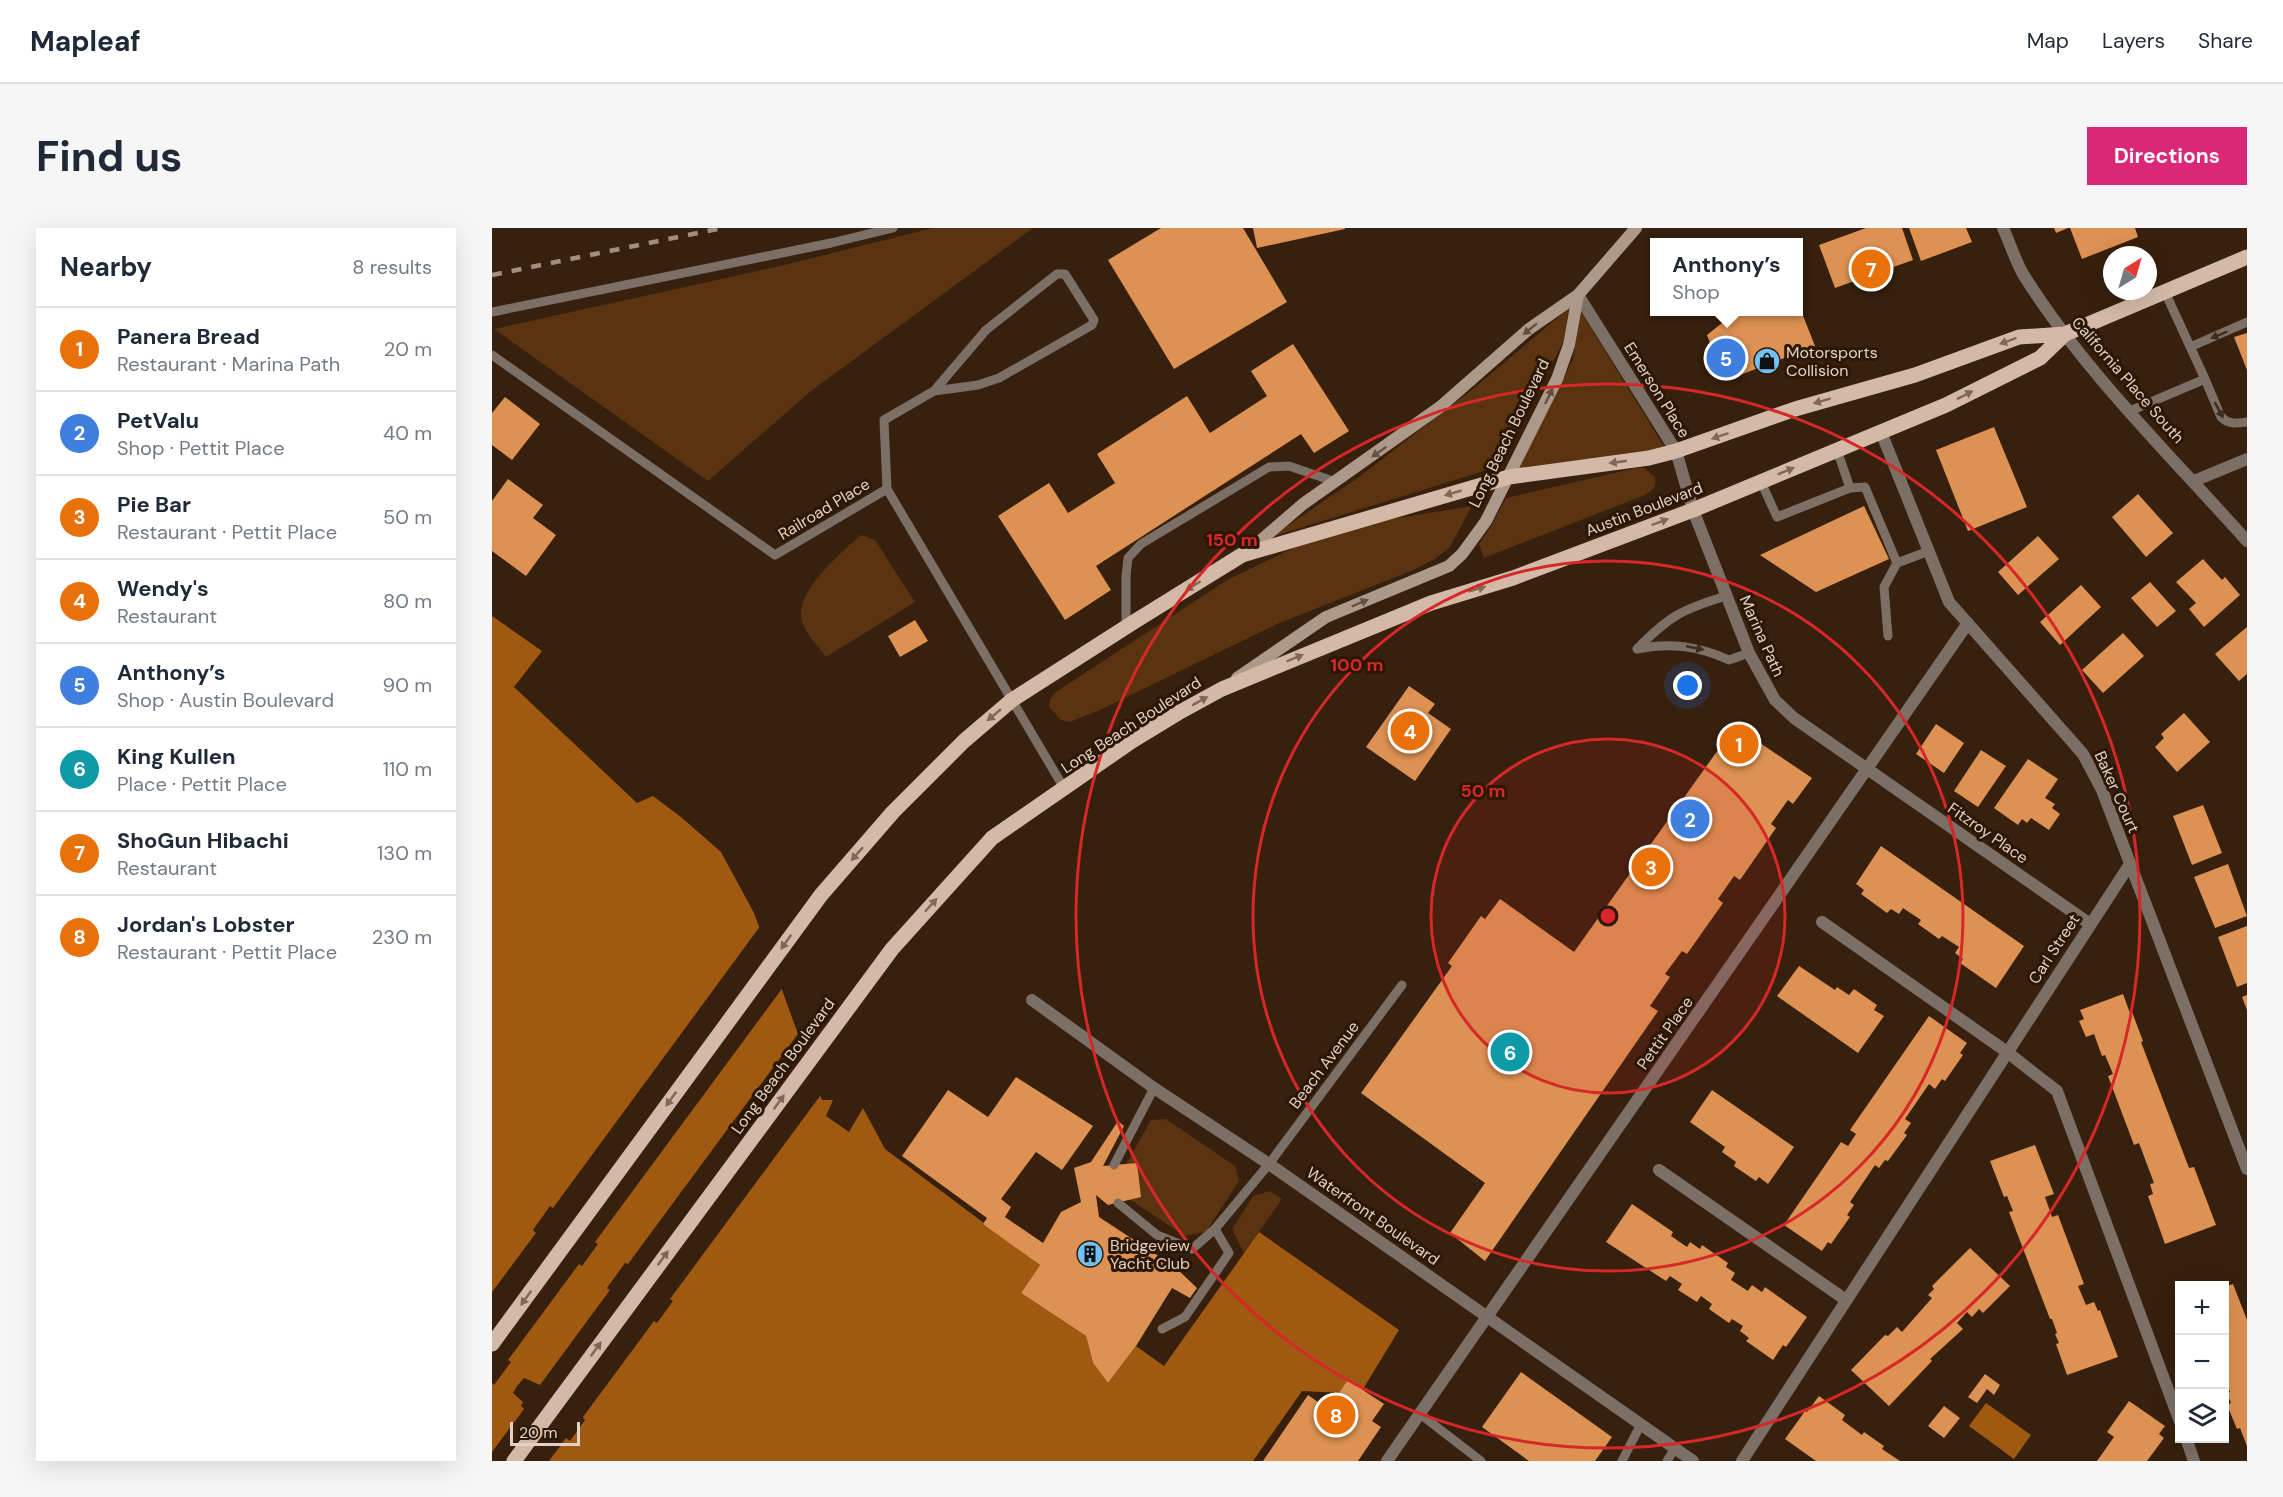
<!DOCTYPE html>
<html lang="en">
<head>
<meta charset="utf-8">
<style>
  body { margin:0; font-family:"DM Sans",sans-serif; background:#f6f6f7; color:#1f2937 }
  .controls { position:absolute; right:18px; bottom:18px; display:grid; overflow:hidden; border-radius:0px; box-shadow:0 6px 24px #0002 }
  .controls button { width:54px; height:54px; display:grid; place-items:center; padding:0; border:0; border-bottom:2px solid #e0e1e3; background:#fff; color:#1f2937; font:30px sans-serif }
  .compass { position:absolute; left:1611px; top:18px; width:54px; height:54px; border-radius:50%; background:#fff; box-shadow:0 6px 24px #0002; rotate:37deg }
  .scale { position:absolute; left:18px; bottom:15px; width:70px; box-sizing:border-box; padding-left:6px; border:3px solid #e1d1c6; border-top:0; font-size:16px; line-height:21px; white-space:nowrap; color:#e1d1c6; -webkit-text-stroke:4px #2c1604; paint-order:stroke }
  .you { position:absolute; left:1196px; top:458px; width:21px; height:21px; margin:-15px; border:4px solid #fff; border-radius:50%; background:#1a73e8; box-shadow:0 0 0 9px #1a73e833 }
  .badge { display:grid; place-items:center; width:39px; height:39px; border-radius:50%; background:#db2777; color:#fff; font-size:20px; font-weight:700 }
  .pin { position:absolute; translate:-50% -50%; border:3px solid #fff; box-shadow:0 2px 6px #0006 }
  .popup { position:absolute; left:1158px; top:10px; width:153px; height:78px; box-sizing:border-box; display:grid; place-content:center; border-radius:0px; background:#fff; filter:drop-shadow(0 2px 4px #0005); font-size:20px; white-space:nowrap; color:#747a83 }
  .popup b { font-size:22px; color:#1f2937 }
  .popup::after { content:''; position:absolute; left:50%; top:100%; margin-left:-12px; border:12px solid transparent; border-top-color:#fff }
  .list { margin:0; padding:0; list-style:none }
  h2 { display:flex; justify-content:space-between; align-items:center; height:78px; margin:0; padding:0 24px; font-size:26px }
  h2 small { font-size:20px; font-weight:400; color:#747a83 }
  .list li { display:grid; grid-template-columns:39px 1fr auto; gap:18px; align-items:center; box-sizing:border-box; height:84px; padding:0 24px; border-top:2px solid #e0e1e3 }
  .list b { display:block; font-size:22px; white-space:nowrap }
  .list p { margin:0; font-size:20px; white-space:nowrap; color:#747a83 }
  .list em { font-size:20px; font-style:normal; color:#747a83 }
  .icon { flex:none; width:33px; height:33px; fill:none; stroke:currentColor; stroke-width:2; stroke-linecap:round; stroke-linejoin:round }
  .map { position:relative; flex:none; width:1755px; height:1233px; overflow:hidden; border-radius:0px }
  header { display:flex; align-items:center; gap:36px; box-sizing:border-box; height:84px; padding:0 30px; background:#fff; border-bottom:2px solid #e0e1e3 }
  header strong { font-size:28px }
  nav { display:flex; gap:33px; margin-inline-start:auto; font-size:21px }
  .intro { display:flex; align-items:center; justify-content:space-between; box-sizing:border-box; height:144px; padding:0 36px }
  h1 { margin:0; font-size:42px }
  .button { padding:15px 27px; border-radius:0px; background:#db2777; color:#fff; font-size:21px; font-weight:700 }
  main { display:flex; gap:36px; padding:0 36px }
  aside { flex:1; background:#fff; border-radius:0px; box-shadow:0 6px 24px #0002 }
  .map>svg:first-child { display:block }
  .green { fill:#5a3310 }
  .water { fill:#a05910 }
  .pier { fill:#37200d }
  .building { fill:#dd9152 }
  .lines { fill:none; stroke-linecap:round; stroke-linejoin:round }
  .lane { stroke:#7c6f66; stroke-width:9 }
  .street { stroke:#7c6f66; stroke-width:12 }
  .secondary { stroke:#ad998a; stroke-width:12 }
  .primary { stroke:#d3b9a6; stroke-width:15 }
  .rail { stroke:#a18e80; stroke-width:4.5; stroke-dasharray:10 10; stroke-linecap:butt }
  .oneway { fill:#665140 }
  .oneway2 { fill:#402c1c }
  .oneway3 { fill:#806855 }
  .ring { fill:none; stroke:#d62828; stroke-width:3 }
  .labels { text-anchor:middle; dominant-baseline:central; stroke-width:6; stroke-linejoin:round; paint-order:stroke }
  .poi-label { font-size:16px; fill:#e1d1c6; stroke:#2c1604; text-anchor:start }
  .street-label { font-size:16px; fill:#e1d1c6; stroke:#2c1604 }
  .centre { fill:#d62828; stroke:#2c1604; stroke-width:3 }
  .ring-label { font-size:18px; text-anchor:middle; font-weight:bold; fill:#d62828; stroke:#2c1604; stroke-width:6; stroke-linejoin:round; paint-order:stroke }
</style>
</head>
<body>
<header>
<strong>Mapleaf</strong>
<nav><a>Map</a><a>Layers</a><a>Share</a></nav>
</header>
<div class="intro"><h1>Find us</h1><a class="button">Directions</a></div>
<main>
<aside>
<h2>Nearby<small>8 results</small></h2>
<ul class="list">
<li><span class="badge" style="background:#e8710a">1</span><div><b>Panera Bread</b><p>Restaurant · Marina Path</p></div><em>20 m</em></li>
<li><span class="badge" style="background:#3f7fe0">2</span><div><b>PetValu</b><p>Shop · Pettit Place</p></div><em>40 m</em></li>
<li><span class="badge" style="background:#e8710a">3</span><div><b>Pie Bar</b><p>Restaurant · Pettit Place</p></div><em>50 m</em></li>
<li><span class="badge" style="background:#e8710a">4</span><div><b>Wendy's</b><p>Restaurant</p></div><em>80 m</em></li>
<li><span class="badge" style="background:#3f7fe0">5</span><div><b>Anthony’s</b><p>Shop · Austin Boulevard</p></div><em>90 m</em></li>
<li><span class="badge" style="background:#0f9aa8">6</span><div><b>King Kullen</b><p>Place · Pettit Place</p></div><em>110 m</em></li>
<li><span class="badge" style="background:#e8710a">7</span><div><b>ShoGun Hibachi</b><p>Restaurant</p></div><em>130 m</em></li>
<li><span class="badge" style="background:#e8710a">8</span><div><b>Jordan's Lobster</b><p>Restaurant · Pettit Place</p></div><em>230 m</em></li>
</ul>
</aside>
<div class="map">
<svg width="1755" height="1233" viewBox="0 0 1755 1233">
  <rect width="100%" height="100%" fill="#37200d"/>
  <path class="green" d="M441 0H541L319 163 216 253 2 101 301 35Z
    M1077 80 1071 114 1008 238 779 309 867 249 981 161Z
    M1089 84 1173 220 1026 241 1081 131Z
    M1144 240H1152L1163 249C1165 259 1161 262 1153 267L992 330 987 316 997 302 1014 270Z
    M980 278 958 319 943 331 919 343 785 396 610 481 578 494 569 492 557 479 558 471 564 464 735 352 801 320 887 293Z
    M369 307 383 312 423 374 334 429C327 419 314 406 310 394 300 365 351 323 369 307Z
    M674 891 743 938 747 953 714 1004 693 1008 637 971 634 936 659 892Z
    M778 963 790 971 752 1025 740 1001 761 968Z"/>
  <path class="water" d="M0 388 50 423 22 459 145 575 161 568 189 589 229 624 262 685 330 872H341L334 888 357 904 371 880 393 921 548 1037 529 1065 594 1108 601 1135 616 1155 644 1118 672 1138 767 1004 907 1102 868 1166 810 1163 761 1233H0Z
    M1494 1175 1539 1207 1522 1231 1477 1198Z"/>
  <path class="pier" d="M269 697 292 758 103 1014 106 1016 90 1038 87 1036 16 1132 19 1134 2 1157 0 1155V1064L44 1005 41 1002 58 978 61 980Z
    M308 803 331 864 178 1071 181 1073 165 1095 162 1093 91 1189 93 1192 78 1213 74 1210 57 1233H0V1224L32 1181 29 1178 31 1174 21 1165 25 1158 32 1150 48 1157 118 1062 115 1060 133 1035 136 1036Z"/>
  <path class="building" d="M669 0H751L795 74 682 141 616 32Z
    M761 0H853V1L765 20Z
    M1374 0H1410L1421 32 1343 60 1327 17Z
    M1417 0H1474L1480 14 1429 33Z
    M1562 0H1576L1564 5Z
    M1578 0H1643L1646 9 1590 31Z
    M1306 75 1323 118 1233 153 1215 107 1240 87 1248 84H1306Z
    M1755 105V142L1742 109Z
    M801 116 857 203 822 225 809 206 604 338 619 362 573 392 506 288 557 255 576 285 623 255 605 226 695 168 718 205 775 168 759 143Z
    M13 169 48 196 20 232 0 217V185Z
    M1502 199 1535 279 1476 303 1444 222Z
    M16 251 51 277 41 290 64 307 34 348 0 323V273Z
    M1646 266 1681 305 1654 329 1620 289Z
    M1372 278 1397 331 1324 364 1268 327Z
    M1546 308 1567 331 1526 367 1506 344Z
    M1711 331 1730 352 1733 349 1748 367 1712 399 1697 381 1704 375 1684 354Z
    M1658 354 1684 383 1665 399 1639 370Z
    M1589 357 1609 379 1568 417 1548 394Z
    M423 392 436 413 408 429 396 408Z
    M1755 399V446L1747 453 1723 426Z
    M1631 405 1652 428 1611 465 1590 442Z
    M917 458 943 476 936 485 959 501 923 553 874 519Z
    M1692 485 1718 514 1685 544 1663 519 1672 510 1669 506Z
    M1444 496 1472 515 1452 545 1424 526Z
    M1243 498 1320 550 1301 576 1296 572 1279 596 1284 600 1248 652 1242 648 1226 671 1231 675 1195 726 1190 723 1173 746 1178 749 1158 778 1166 783 993 1033 958 1005 993 955 869 865 960 738 956 735 989 688 993 691 1008 671 1082 724Z
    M1489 522 1514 538 1486 579 1462 563Z
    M1536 531 1566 551 1553 570 1563 576 1560 580 1568 586 1557 602 1539 590 1535 595 1530 591 1526 597 1502 580Z
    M1711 577 1730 625 1700 637 1681 588Z
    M1389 618 1532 718 1504 760 1468 735 1471 731 1463 725 1467 719 1450 708 1447 711 1426 696 1429 692 1411 680 1407 686 1399 681 1395 685 1369 666 1372 662 1364 656Z
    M1736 636 1755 688 1723 700 1702 649Z
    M1755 698V755L1745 759 1726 709Z
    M1307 738 1343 762 1345 759 1357 767 1362 761 1385 777 1382 782 1392 788 1366 825 1285 768Z
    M1631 766 1638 785 1640 784 1651 813 1649 814 1697 940 1702 939 1724 997 1673 1016 1656 968 1661 966 1658 956 1662 955 1647 915 1642 917 1616 848 1621 846 1613 827 1610 828 1602 806 1594 809 1587 793 1592 791 1588 782Z
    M1755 767V782L1750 769Z
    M1437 788 1475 815 1468 825 1471 827 1453 853 1450 851 1443 861 1437 856 1413 891 1419 895 1412 905 1415 907 1396 933 1393 932 1387 940 1383 937 1358 974 1362 977 1355 987 1358 989 1339 1016 1336 1014 1330 1023 1292 997 1349 914 1356 918 1364 906 1358 902Z
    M524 849 601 898 570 942 544 924 509 971 519 979 513 989 551 1015 569 984 589 974 582 940 599 934 626 893 632 898 611 938 645 935 649 969 616 977 604 967 607 989 683 1039 705 1060 698 1070 680 1060 644 1118 616 1155 601 1135 594 1108 529 1065 548 1037 491 996 495 990 410 928 456 862 496 889Z
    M1220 862 1302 919 1276 956 1267 949 1264 953 1242 938 1244 934 1230 924 1233 919 1198 894Z
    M1543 917 1562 966 1553 969 1560 989 1566 987 1592 1056 1586 1058 1594 1077 1602 1074 1606 1083 1608 1082 1626 1129 1575 1147 1564 1116 1567 1115 1563 1106 1565 1105 1560 1091H1558L1517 984 1521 983 1515 968 1512 969 1498 933Z
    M1140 976 1181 1004 1179 1008 1195 1019 1198 1014 1208 1021 1210 1017 1236 1035 1234 1039 1243 1045 1239 1052 1256 1063 1260 1057 1270 1064 1273 1059 1315 1089 1294 1119 1291 1117 1281 1132 1254 1113 1257 1110 1248 1103 1251 1098 1240 1091 1237 1095 1217 1081 1220 1076 1209 1068 1205 1074 1186 1062 1190 1056 1178 1048 1174 1053 1114 1014Z
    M1478 1020 1518 1058 1491 1085 1487 1081 1480 1089 1475 1084 1465 1095 1471 1101 1438 1131 1440 1133 1397 1178 1359 1142 1393 1107 1396 1108 1405 1099 1410 1104 1440 1070 1436 1067 1442 1061 1440 1058Z
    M1741 1056 1755 1092V1218L1748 1200 1745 1201 1735 1177 1739 1175 1735 1165 1738 1164 1732 1150V1059Z
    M1029 1144 1120 1209 1103 1233H1037L990 1199Z
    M1493 1146 1508 1157 1502 1167 1495 1161 1485 1175 1476 1169Z
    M856 1152 892 1176 880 1193 889 1199 866 1233H771L816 1167 836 1181Z
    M1327 1168 1353 1187 1350 1192 1370 1207 1372 1204 1392 1218 1390 1221 1408 1233H1324L1293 1211 1313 1183 1315 1184Z
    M1637 1173 1673 1198 1667 1206 1672 1210 1655 1233H1605L1622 1209 1615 1204Z
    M1452 1178 1468 1190 1452 1210 1436 1198Z"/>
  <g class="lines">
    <path class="lane" d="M0 84 339 15 401 0
      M1698 119 1755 94
      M0 127 283 327 395 261 572 560
      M1713 151 1729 189C1737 197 1745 195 1755 194
      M1638 183 1713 151 1673 64
      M1345 222 1358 260
      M1269 254 1285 289 1358 260 1373 259 1405 335 1392 359 1396 408
      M395 261 392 192 442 163 494 102 565 46H573L602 92 600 97 507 150 486 157 442 163
      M1405 335 1437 323
      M634 399V348L636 330 649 316 777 239 797 238 844 254
      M1145 421C1178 414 1206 418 1237 432L1257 425
      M1145 421C1177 388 1191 381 1234 368
      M622 937 662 860
      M626 975 665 1007 700 1021 723 1001 777 936 910 757
      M670 1101 693 1089 737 1025 723 1001
      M928 1186 989 1233
      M1130 1233 1149 1196
      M1175 1233 1183 1220"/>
    <path class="street" d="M1511 0C1518 15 1523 32 1531 46 1590 141 1680 229 1755 313
      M1086 67 1184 223 1201 282 1257 425 1283 472 1302 490 1598 696
      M1389 204 1457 374 1591 526 1610 562 1755 941
      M1702 253 1755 231
      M1330 694 1515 824 1565 863 1688 1194
      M540 772 662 860 777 936 1201 1233
      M1167 942 1354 1072
      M1694 1210 1702 1233
      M895 1233 1476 395
      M1250 1233 1638 636"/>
    <path class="secondary" d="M754 325 811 276 948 179 1037 101 1086 67 1144 0
      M745 450 834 389 957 338 970 326 994 293 1065 151 1077 117 1086 67"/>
    <path class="primary" d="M0 1116 329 667 401 584 472 513 520 472 645 392 750 327 1017 249 1157 230 1184 223 1303 181 1423 147 1527 109 1573 106 1755 29
      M22 1233 400 721 500 610 640 513 686 485 730 461 939 375 1021 350 1201 282 1454 177 1548 130 1573 106"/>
    <path class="rail" d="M0 47 230 0"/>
  </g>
  <defs><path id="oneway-solid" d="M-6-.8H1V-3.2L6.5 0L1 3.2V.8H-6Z" transform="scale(1.5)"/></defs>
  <g class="oneway">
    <use href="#oneway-solid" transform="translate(1038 101) rotate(141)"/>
    <use href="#oneway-solid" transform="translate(1057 168) rotate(-64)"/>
    <use href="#oneway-solid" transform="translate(887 224) rotate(145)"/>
    <use href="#oneway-solid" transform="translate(868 375) rotate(-23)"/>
  </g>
  <g class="oneway2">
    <use href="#oneway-solid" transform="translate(1727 107) rotate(157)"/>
    <use href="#oneway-solid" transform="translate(1727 182) rotate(61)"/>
    <use href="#oneway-solid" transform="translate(1203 420) rotate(11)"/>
  </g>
  <g class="oneway3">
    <use href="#oneway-solid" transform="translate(1516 113) rotate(160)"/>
    <use href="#oneway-solid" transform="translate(1473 167) rotate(-27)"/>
    <use href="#oneway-solid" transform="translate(1330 173) rotate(164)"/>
    <use href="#oneway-solid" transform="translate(1228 208) rotate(161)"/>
    <use href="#oneway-solid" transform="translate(1126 234) rotate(172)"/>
    <use href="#oneway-solid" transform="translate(1294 243) rotate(-22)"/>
    <use href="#oneway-solid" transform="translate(961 265) rotate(164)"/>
    <use href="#oneway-solid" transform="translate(1168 294) rotate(-21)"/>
    <use href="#oneway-solid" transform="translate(701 358) rotate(148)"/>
    <use href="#oneway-solid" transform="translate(985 361) rotate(-17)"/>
    <use href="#oneway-solid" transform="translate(803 430) rotate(-22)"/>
    <use href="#oneway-solid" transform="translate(708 473) rotate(-29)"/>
    <use href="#oneway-solid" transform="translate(502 487) rotate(140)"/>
    <use href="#oneway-solid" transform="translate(365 626) rotate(131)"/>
    <use href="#oneway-solid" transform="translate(439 677) rotate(-48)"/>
    <use href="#oneway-solid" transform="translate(294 714) rotate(126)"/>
    <use href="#oneway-solid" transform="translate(179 871) rotate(126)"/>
    <use href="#oneway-solid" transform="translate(287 874) rotate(-54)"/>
    <use href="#oneway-solid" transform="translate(171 1030) rotate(-54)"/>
    <use href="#oneway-solid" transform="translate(34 1070) rotate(126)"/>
    <use href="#oneway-solid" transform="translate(104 1121) rotate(-54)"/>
  </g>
  <circle cx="1116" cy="688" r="177" fill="#d62828" fill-opacity=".12"/>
  <g class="ring">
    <circle cx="1116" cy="688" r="177"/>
    <circle cx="1116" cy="688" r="355"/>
    <circle cx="1116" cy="688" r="532"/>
  </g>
  <defs>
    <symbol id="shop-disc" viewBox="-11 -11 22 22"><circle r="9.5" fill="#72c1f5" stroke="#2c1604"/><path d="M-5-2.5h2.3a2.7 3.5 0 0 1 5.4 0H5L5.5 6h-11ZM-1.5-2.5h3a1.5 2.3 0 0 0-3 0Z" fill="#111"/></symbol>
    <symbol id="building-disc" viewBox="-11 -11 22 22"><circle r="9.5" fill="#72c1f5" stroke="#2c1604"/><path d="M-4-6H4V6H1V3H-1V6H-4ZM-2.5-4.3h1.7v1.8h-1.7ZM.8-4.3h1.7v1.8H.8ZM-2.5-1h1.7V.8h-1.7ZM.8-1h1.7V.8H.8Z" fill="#111"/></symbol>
  </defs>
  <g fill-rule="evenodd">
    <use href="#shop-disc" x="1260" y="118" width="30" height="30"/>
    <use href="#building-disc" x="583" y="1011" width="30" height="30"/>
  </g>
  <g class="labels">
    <g class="poi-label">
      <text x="1294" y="124">Motorsports<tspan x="1294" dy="18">Collision</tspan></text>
      <text x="618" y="1017">Bridgeview<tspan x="618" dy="18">Yacht Club</tspan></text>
    </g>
    <g class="street-label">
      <text transform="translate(1636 152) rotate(49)">California Place South</text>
      <text transform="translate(1165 162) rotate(58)">Emerson Place</text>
      <text transform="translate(1017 205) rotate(-64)">Long Beach Boulevard</text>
      <text transform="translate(332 281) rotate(-31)">Railroad Place</text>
      <text transform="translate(1152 281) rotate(-21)">Austin Boulevard</text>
      <text transform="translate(1270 408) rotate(66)">Marina Path</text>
      <text transform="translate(639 497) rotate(-33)">Long Beach Boulevard</text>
      <text transform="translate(1625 564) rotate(66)">Baker Court</text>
      <text transform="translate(1496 605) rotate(35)">Fitzroy Place</text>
      <text transform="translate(1562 721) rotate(-57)">Carl Street</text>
      <text transform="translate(1173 805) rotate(-55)">Pettit Place</text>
      <text transform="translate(832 837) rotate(-53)">Beach Avenue</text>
      <text transform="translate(291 838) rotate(-54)">Long Beach Boulevard</text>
      <text transform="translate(881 988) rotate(35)">Waterfront Boulevard</text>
    </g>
  </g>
  <circle cx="1116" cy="688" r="9" class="centre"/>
  <g class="ring-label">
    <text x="740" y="318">150 m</text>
    <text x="865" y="443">100 m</text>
    <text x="991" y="569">50 m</text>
  </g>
</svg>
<div class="controls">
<button>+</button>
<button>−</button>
<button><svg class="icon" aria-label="layers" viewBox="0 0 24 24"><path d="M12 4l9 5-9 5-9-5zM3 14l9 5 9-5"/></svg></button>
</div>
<svg class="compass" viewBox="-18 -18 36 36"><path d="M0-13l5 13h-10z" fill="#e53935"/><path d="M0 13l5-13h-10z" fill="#747a83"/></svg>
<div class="scale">20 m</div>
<div class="you"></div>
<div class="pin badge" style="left:1247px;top:516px;background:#e8710a">1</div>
<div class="pin badge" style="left:1198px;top:591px;background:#3f7fe0">2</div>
<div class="pin badge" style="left:1159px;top:639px;background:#e8710a">3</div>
<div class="pin badge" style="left:918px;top:503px;background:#e8710a">4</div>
<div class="pin badge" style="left:1234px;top:130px;background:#3f7fe0">5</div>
<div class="popup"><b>Anthony’s</b>Shop</div>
<div class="pin badge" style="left:1018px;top:824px;background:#0f9aa8">6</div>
<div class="pin badge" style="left:1379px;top:41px;background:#e8710a">7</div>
<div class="pin badge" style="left:844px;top:1187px;background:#e8710a">8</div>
</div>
</main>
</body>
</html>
